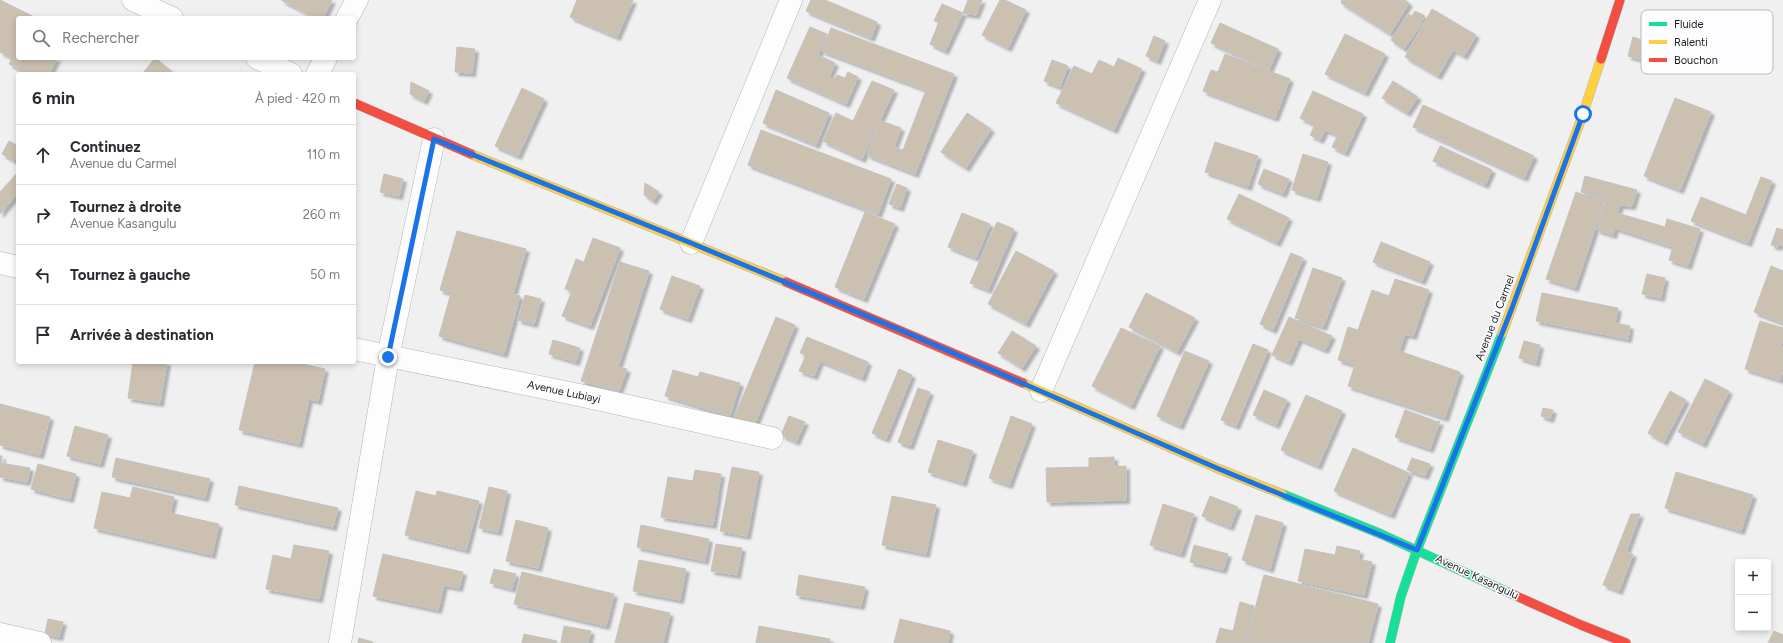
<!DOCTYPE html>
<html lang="fr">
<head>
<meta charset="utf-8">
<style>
  body { margin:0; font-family:Figtree,sans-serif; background:#f2f2f3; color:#2b2b33 }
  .controls { position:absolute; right:12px; bottom:12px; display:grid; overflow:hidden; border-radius:4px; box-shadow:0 2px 6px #0003 }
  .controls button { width:36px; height:36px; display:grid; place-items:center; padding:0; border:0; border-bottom:1px solid #e1e1e2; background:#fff; color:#2b2b33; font:20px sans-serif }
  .stop { position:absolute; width:12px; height:12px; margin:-9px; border:3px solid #1a73e8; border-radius:50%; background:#fff }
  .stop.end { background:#1a73e8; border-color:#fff; box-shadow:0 1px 4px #0008 }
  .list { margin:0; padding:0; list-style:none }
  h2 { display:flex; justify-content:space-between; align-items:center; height:52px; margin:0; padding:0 16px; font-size:17px }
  h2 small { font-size:13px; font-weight:400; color:#7c7c81 }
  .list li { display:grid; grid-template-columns:26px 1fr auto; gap:12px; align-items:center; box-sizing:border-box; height:60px; padding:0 16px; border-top:1px solid #e1e1e2 }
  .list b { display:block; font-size:15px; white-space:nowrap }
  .list p { margin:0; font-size:13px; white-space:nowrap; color:#7c7c81 }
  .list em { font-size:13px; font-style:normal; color:#7c7c81 }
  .icon { flex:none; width:22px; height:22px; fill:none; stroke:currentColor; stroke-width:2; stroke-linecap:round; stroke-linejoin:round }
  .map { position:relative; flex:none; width:1783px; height:643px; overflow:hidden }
  .search { position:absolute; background:#fff; box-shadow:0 2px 6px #0003; left:16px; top:16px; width:340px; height:44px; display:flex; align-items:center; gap:10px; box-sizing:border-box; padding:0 14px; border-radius:4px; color:#7c7c81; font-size:15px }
  .panel { position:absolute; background:#fff; box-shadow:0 2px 6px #0003; left:16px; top:72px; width:340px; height:292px; border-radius:4px }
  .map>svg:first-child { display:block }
  .building { fill:#ccc1b0; stroke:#c2c2c2; filter:url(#shadow) }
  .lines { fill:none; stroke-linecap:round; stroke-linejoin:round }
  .street-casing { stroke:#b5b5b6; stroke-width:23 }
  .fast-casing { stroke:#b5b5b6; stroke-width:10 }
  .slow-casing { stroke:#b5b5b6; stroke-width:10 }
  .jam-casing { stroke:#b5b5b6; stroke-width:10 }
  .street { stroke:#fdfdfd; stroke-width:22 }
  .fast { stroke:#16e098; stroke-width:9 }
  .slow { stroke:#ffcf43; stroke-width:9 }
  .jam { stroke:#f24e42; stroke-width:9 }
  .route { stroke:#1a73e8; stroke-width:5 }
  .labels { text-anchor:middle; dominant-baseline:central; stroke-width:3; stroke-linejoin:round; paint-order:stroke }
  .street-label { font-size:11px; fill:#1b1c1c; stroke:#fdfdff }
  .key { fill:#fdfdff; stroke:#b9babb; stroke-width:1 }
  .key-label { font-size:11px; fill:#1b1c1c }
</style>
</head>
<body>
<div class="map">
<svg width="1783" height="643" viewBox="0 0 1783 643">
  <defs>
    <filter id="shadow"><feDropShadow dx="3.5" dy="3.5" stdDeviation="1" flood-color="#0004"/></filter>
  </defs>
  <rect width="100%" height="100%" fill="#f0f0f1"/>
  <path class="building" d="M0 0 36 18H18V58H57L49 74H28L9 64 12 58 0 52Z
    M281 0H332L323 18H316Z
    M577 0H633L617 37 570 17Z
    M811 0H825L877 22 871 38 806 11Z
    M968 0H982L976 15 963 13Z
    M1000 0H1005L1026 10 1008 48 982 35Z
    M1342 0H1405L1409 3 1390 34 1341 3Z
    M942 4 963 13 945 51 930 44 939 22 934 21Z
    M1432 9 1476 35 1464 56 1453 50 1438 76 1405 57Z
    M1415 11 1425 16 1421 22 1422 23 1404 49 1391 40 1408 14 1412 16Z
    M1220 23 1278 49 1269 70 1211 43Z
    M810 27 827 34 818 55 835 63 829 77 835 79 837 75 845 78 848 72 858 77 846 104 787 78Z
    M831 28 954 74 915 174 867 155 881 121 901 128 894 147 903 150 926 90 822 51Z
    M1345 34 1385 54 1365 93 1325 74Z
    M1154 36 1165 41 1157 61 1146 56Z
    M1633 37 1645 41 1640 59 1628 56Z
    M457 47 475 49 472 73 455 72Z
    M1225 54 1290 79 1275 118 1203 91 1211 70 1218 72Z
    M155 58 175 74H142Z
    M1118 58 1142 69 1114 130 1056 103 1074 66 1092 74 1099 60 1114 67Z
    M1052 60 1068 66 1060 87 1044 81Z
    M872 81 894 90 862 159 823 141 836 113 853 121Z
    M1393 81 1418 97 1407 113 1382 98Z
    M411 82 429 91 424 101 410 94Z
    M522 88 544 99 518 156 495 146Z
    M776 90 829 113 816 145 763 123Z
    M1313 91 1363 114 1345 153 1332 147 1338 135 1325 130 1320 140 1310 135 1315 125 1300 118Z
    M1675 98 1711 112 1680 190 1644 176Z
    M1423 105 1534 156 1524 178 1413 127Z
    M967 113 991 129 966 168 941 152Z
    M761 130 891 179 878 214 748 165Z
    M9 141 18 146V152L14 161 2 154Z
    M1215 142 1258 156 1248 187 1205 172Z
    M1440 146 1492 170 1485 185 1433 161Z
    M1303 154 1328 162 1317 198 1292 190Z
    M1264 169 1289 179 1283 194 1258 184Z
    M18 172V193L0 214V192Z
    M384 174 403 179 399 196 380 192Z
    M1585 176 1637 190 1632 206 1620 205 1581 192Z
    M1761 177 1772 181 1748 243 1691 221 1701 197 1746 215Z
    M645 183 659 192 653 201 644 195Z
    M897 184 907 188 900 208 889 204Z
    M1576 192 1604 202 1575 288 1546 279Z
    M1239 194 1289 218 1277 243 1227 219Z
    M1606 200 1620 205 1617 213 1665 227 1667 219 1700 229 1688 266 1669 260 1673 247 1615 228 1613 235 1597 230Z
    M865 212 895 224 864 299 835 287Z
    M962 213 990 224 976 258 948 247Z
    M997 222 1014 229 988 290 970 283Z
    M1777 228 1783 230V246L1779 244 1778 247 1771 245Z
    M457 231 526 249 513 294 520 296 504 354 439 336 451 293 440 290Z
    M593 238 620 248 590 326 562 316 572 291 565 289 576 259 584 262Z
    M1381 242 1430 262 1422 281 1373 262Z
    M1016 251 1054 271 1026 324 988 304Z
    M1291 253 1303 258 1273 330 1260 324Z
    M620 262 649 271 618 367 627 369 619 391 581 381Z
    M1771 266 1783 271V323L1754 312Z
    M1313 268 1342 278 1323 327 1295 318Z
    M1647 274 1665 278 1661 298 1642 294Z
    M672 276 700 286 688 319 660 309Z
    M1395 279 1429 290 1413 336 1405 334 1399 351 1460 372 1445 418 1348 386 1355 365 1338 360 1348 327 1358 330 1372 290 1389 296Z
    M1146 293 1195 318 1177 352 1129 327Z
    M1542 293 1618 308 1615 323 1630 326 1628 339 1536 321Z
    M525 295 541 299 534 324 518 320Z
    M776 317 795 325 754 426 734 418Z
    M1289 317 1332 336 1325 350 1299 339 1289 362 1272 355Z
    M1760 321 1783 328V340L1781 346 1783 347V370L1780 380 1745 369Z
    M1121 328 1160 346 1131 406 1092 386Z
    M1012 331 1036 346 1022 368 998 353Z
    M807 337 868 362 862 378 820 361 814 376 799 371 806 355 800 353Z
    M553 340 580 348 576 362 549 354Z
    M1524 341 1540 345 1536 363 1519 358Z
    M1253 344 1268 350 1236 426 1221 420Z
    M1185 351 1209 361 1180 426 1157 416Z
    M133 362H167L160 403 128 398Z
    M255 362H294L325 369 318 401 309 399 299 444 239 430Z
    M899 369 912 375 886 439 872 433Z
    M673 370 698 377 700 372 740 383 730 416 665 396Z
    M1705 379 1729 391 1703 444 1678 432Z
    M918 388 930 392 910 446 898 442Z
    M1264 390 1287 400 1276 425 1253 415Z
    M1670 391 1686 400 1664 442 1648 433Z
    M1306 395 1342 411 1318 466 1281 450Z
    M0 404 50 417 40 455 0 445Z
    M1543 408 1553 410 1550 419 1541 416Z
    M1405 410 1438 422 1440 421 1430 449 1395 437Z
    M789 416 805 422 796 442 781 435Z
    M1011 416 1032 424 1009 485 989 478Z
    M75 426 108 435 100 464 67 456Z
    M938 440 973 451 963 483 928 472Z
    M1353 448 1409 473 1391 515 1334 491Z
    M0 456H2L1 463 30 468 27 482 0 477Z
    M1114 457V467L1126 466V500L1047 502 1046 468 1089 467V458Z
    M116 458 210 479 205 498 112 477Z
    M1412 458 1430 464 1425 476 1407 470Z
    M38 464 76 474 70 499 31 489Z
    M732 467 759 472 747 536 720 531Z
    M695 470 721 474 713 525 661 517 668 477 693 481Z
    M1676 472 1753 495 1741 531 1665 508Z
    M239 486 338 508 333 527 235 505Z
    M133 487 174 497 170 513 219 524 212 555 94 528 102 492 130 498Z
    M489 487 507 491 498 532 479 528Z
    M416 491 436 496 437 491 479 501 466 550 405 535Z
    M892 496 936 505 926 554 882 545Z
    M1210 496 1238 507 1230 527 1202 516Z
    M1163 504 1194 514 1181 554 1150 545Z
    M1631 514H1640L1626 552 1633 554 1619 591 1603 585Z
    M1256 515 1283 523 1270 569 1242 560Z
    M516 520 548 528 538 568 506 561Z
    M641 525 709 539 705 561 637 547Z
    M716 544 742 548 737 575 711 571Z
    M294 545 329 551 319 599 266 589 273 555 291 559Z
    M1194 545 1228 554 1223 570 1190 562Z
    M1337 546 1360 551 1358 559 1372 562 1364 595 1298 581 1305 549 1335 555Z
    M383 554 463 572 459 588 444 585 438 610 373 596Z
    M639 560 686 569 680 600 633 591Z
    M494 569 516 574 512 589 490 583Z
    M522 572 614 594 606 626 514 604Z
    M799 575 865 587 861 606 796 595Z
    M1264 575 1378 604 1368 643H1246Z
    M1240 602 1254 606 1245 643H1216L1220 628 1233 631Z
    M625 603 670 613 663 643H615Z
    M48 619 63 622 59 637 45 634Z
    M900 619 950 631 948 643H894Z
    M564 626 591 631 588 643H561Z
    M759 626 830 639 829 643H756Z
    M1774 631 1783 635V643H1768Z
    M524 634 557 641 556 643H522Z
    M359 638 373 642 372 643H358Z"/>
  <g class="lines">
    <defs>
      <path id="street" d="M133 0 172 18
        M347 18 357 0
        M257 58 291 74
        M317 74 326 58
        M691 243 791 0
        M0 263 18 267
        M354 349 579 395 772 438
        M1041 391 1210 0
        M0 634 40 643
        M340 643 388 357 434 139"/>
      <path id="fast" d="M1282 494 1381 534 1514 595
        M1390 643 1401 596 1417 550 1502 334"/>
      <path id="slow" d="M471 154 786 282
        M1502 334 1583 114 1601 59
        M1023 383 1219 469 1282 494"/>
      <path id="jam" d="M1601 59 1620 0
        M354 103 471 154
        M786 282 1023 383
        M1514 595 1581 625 1626 643"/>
    </defs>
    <use href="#street" class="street-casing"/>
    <use href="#fast" class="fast-casing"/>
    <use href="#slow" class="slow-casing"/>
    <use href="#jam" class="jam-casing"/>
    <use href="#street" class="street"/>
    <use href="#fast" class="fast"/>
    <use href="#slow" class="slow"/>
    <use href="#jam" class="jam"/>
  </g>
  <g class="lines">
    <path class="route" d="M388 357 434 139 691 243 912 335 1219 469 1417 550 1512 308 1583 114"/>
  </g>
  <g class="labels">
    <g class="street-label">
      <text transform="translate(1495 318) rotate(-69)">Avenue du Carmel</text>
      <text transform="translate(564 392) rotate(12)">Avenue Lubiayi</text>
      <text transform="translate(1477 577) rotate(25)">Avenue Kasangulu</text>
    </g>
  </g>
  <rect x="1641" y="10" width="132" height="64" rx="6" class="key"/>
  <rect x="1649" y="22" width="18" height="4" fill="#16e098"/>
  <rect x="1649" y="40" width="18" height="4" fill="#ffcf43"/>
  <rect x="1649" y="58" width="18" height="4" fill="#f24e42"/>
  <g class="key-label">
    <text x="1674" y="28">Fluide</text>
    <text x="1674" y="46">Ralenti</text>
    <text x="1674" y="64">Bouchon</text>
  </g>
</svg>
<div class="controls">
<button>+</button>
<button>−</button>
</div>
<div class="stop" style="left:1583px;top:114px"></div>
<div class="stop end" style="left:388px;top:357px"></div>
<div class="search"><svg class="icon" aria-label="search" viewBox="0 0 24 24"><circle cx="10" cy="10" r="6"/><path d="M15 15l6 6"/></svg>Rechercher</div>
<section class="panel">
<h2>6 min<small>À pied · 420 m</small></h2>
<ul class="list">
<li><svg class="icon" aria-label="ahead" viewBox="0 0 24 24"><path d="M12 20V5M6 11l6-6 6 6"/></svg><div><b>Continuez</b><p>Avenue du Carmel</p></div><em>110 m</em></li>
<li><svg class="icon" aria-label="right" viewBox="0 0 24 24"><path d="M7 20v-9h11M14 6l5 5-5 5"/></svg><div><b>Tournez à droite</b><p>Avenue Kasangulu</p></div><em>260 m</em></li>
<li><svg class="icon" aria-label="left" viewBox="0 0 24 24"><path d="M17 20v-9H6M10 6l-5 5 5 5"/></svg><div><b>Tournez à gauche</b></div><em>50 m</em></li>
<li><svg class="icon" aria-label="arrive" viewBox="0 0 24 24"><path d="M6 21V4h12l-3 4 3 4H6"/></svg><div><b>Arrivée à destination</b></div></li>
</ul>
</section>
</div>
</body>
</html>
